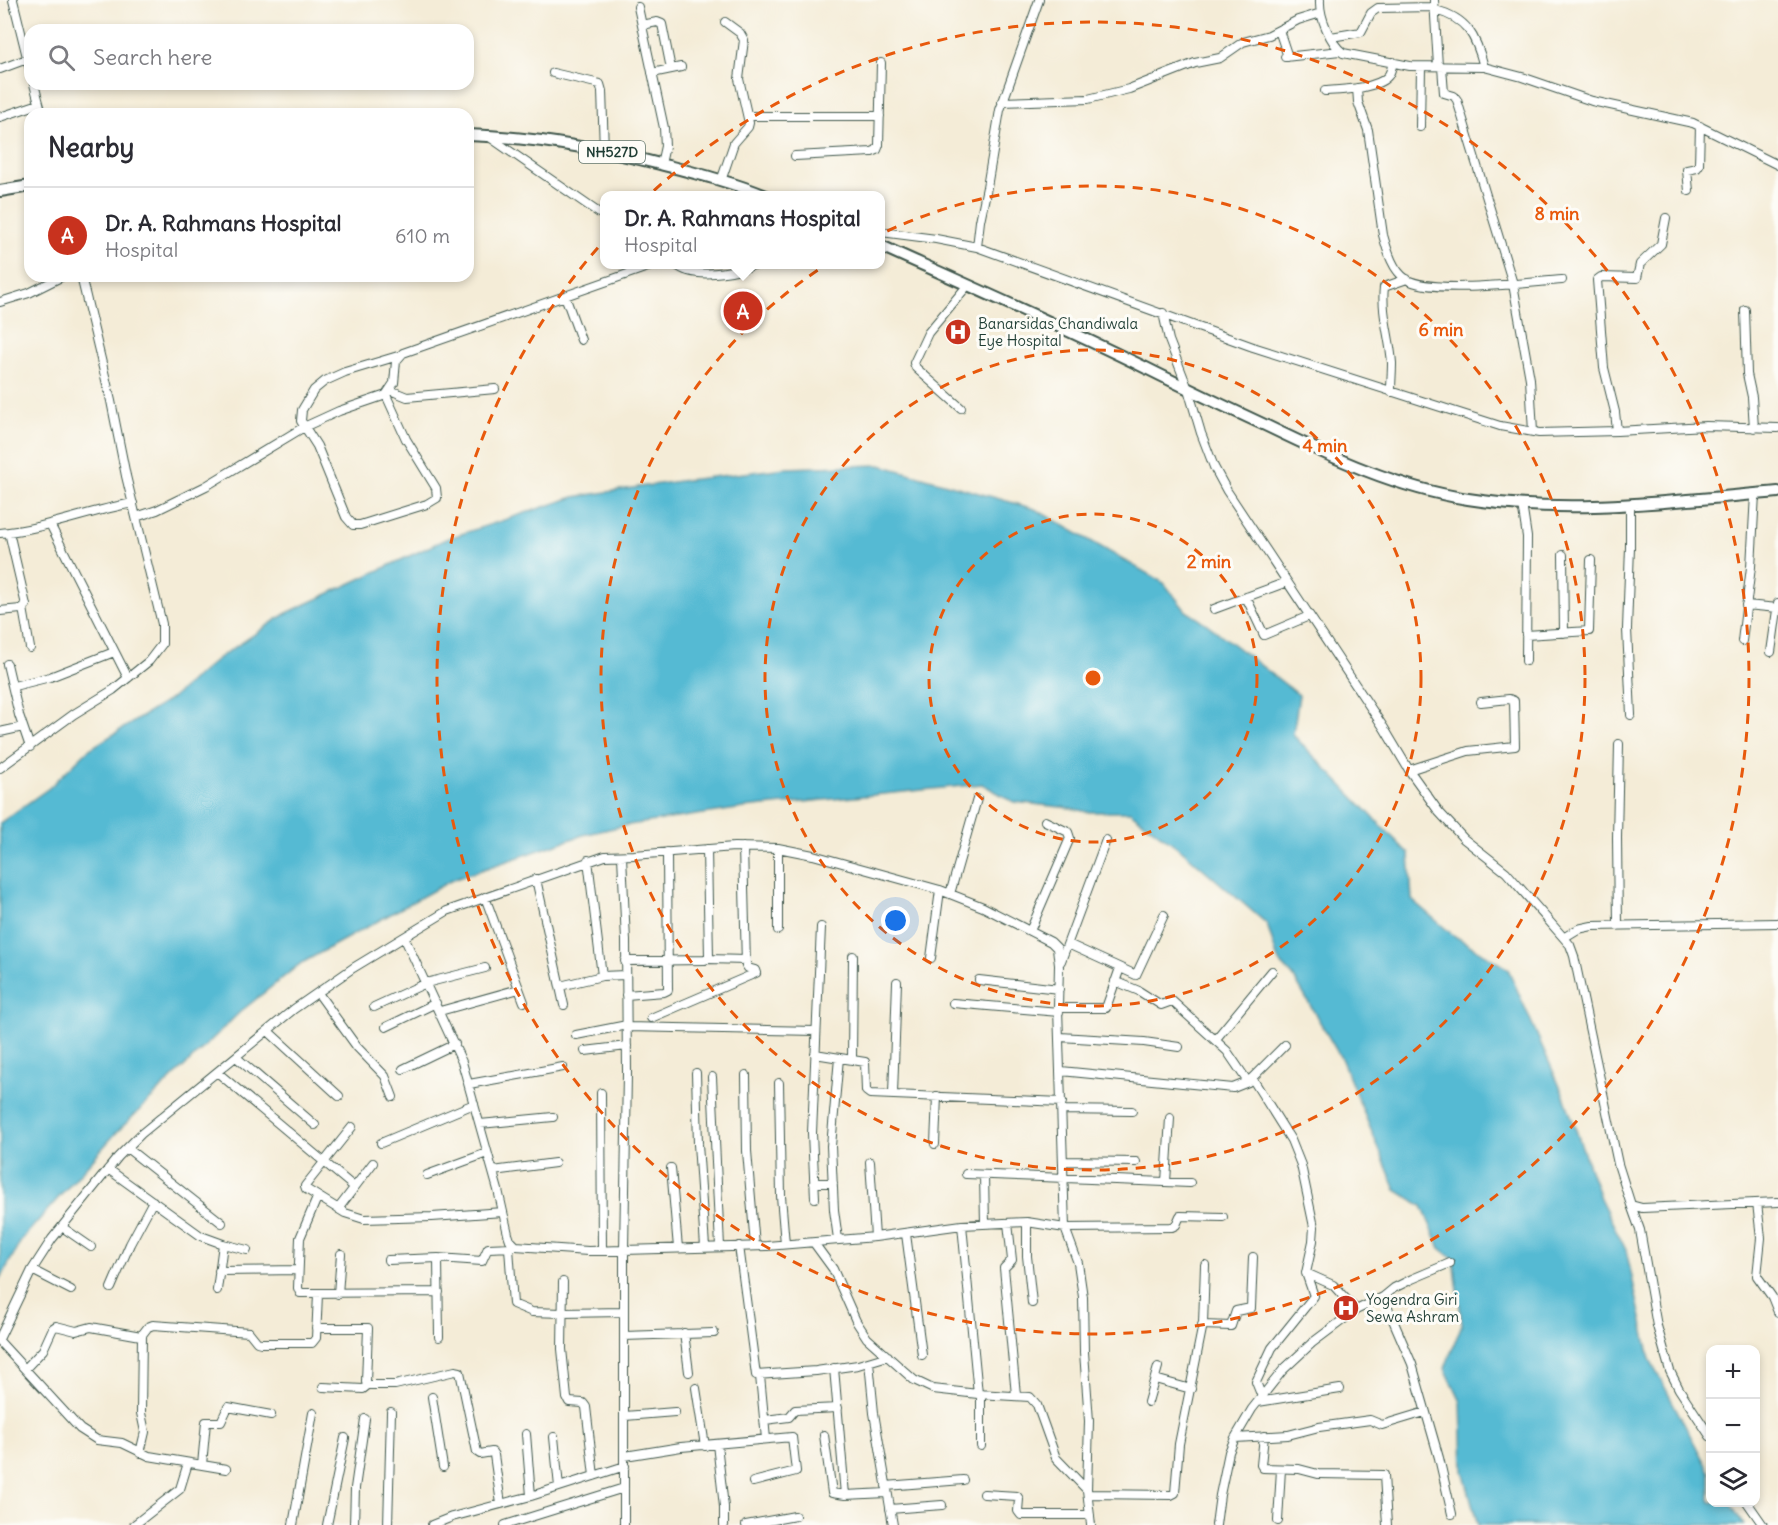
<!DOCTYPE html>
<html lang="en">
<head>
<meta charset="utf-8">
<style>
  body { margin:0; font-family:Delius,sans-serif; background:#f2f2f3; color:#2b2b33 }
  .controls { position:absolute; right:18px; bottom:18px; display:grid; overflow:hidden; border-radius:12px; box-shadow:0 3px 9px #0003 }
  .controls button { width:54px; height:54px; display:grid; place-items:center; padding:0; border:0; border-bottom:2px solid #e1e1e2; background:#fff; color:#2b2b33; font:30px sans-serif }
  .you { position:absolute; left:896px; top:921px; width:21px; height:21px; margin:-15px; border:4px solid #fff; border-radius:50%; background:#1a73e8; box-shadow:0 0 0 9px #1a73e833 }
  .badge { display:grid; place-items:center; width:39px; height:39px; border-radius:50%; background:#c8321e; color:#fff; font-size:20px; font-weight:700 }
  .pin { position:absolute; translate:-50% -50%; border:3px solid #fff; box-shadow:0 2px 6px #0006 }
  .popup { position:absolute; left:600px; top:191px; width:285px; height:78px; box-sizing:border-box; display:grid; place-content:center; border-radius:12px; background:#fff; filter:drop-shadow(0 2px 4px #0005); font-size:20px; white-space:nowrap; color:#7c7c81 }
  .popup b { font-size:22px; color:#2b2b33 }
  .popup::after { content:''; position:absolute; left:50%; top:100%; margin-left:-12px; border:12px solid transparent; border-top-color:#fff }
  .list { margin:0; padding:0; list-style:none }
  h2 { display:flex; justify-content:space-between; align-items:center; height:78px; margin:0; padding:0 24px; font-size:26px }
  h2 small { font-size:20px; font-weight:400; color:#7c7c81 }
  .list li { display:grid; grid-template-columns:39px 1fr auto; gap:18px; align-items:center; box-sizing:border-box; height:96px; padding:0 24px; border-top:2px solid #e1e1e2 }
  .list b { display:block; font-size:22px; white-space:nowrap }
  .list p { margin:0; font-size:20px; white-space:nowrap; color:#7c7c81 }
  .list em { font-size:20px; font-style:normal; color:#7c7c81 }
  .icon { flex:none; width:33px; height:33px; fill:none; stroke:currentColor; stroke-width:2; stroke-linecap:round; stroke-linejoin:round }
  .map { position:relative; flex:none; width:1778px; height:1525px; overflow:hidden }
  .search { position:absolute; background:#fff; box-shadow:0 3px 9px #0003; left:24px; top:24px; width:450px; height:66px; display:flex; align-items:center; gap:15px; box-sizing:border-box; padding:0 21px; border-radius:18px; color:#7c7c81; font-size:22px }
  .panel { position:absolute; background:#fff; box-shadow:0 3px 9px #0003; left:24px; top:108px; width:450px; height:174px; border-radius:18px }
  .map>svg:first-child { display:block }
  .water { fill:#55bad3; stroke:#3a7c84; stroke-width:1.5 }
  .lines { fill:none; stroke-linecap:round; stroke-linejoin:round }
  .minor-casing { stroke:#3f574c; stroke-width:10 }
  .highway-casing { stroke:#3f574c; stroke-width:14 }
  .minor { stroke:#fff; stroke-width:8 }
  .highway { stroke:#fff; stroke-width:10 }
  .ring { fill:none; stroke:#e8590c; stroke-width:3; stroke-dasharray:10 8 }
  .labels { text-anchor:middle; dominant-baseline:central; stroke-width:6; stroke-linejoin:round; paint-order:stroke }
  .shield { fill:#fdfcf7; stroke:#62766e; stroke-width:1.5 }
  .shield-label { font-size:14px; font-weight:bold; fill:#1f3d34 }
  .poi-label { font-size:15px; fill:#1f3d34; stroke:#fdfcf7; text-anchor:start }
  .centre { fill:#e8590c; stroke:#fdfcf7; stroke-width:3 }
  .ring-label { font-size:18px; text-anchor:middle; font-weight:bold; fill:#e8590c; stroke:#fdfcf7; stroke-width:6; stroke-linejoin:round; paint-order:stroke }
</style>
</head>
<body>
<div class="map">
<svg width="1778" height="1525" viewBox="0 0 1778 1525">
  <rect width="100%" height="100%" fill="#fdfcf7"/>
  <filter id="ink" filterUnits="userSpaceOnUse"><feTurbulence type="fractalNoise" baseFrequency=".0167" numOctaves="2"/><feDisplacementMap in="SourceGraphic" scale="12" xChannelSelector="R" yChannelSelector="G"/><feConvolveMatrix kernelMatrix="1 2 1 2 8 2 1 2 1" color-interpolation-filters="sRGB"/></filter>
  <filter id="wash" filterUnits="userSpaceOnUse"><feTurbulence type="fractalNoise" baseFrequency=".008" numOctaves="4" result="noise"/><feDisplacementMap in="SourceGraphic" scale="24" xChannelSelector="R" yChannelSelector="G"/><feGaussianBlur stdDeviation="1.35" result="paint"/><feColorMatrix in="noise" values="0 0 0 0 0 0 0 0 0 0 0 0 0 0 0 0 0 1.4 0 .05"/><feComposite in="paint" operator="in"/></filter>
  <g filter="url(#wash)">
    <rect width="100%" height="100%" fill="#f4ecd7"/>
    <path class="water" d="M880 465 1035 509 1164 583 1186 611 1207 624 1299 695 1293 735 1409 854 1412 900 1453 935 1508 969 1564 1096 1600 1198 1626 1250 1650 1359 1710 1473V1502L1730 1503 1744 1525H1478L1463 1471 1461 1402 1445 1368 1462 1324 1454 1259 1440 1248 1422 1206 1396 1190 1341 1058 1293 976 1278 960 1267 924 1184 852 1130 812H1087L1070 808 1014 802 982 784 744 808 622 826 583 835 452 880 300 964 240 1012 116 1133 22 1239 0 1280V823L49 788 88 750 172 698 217 659 285 614 446 539 574 497 679 481 785 468Z"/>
  </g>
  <g filter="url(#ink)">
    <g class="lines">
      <defs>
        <path id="minor" d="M13 0 30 69
          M1320 0C1319 16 1330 43 1343 53L1410 66 1484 67 1522 77 1592 101 1693 123 1778 165
          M1434 0 1438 66
          M638 7 664 128 665 146 661 164
          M1435 10C1467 18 1476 36 1484 67
          M642 25 657 22 662 24 671 69
          M1279 30 1288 57
          M1331 37 1361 32 1371 13 1378 8 1434 7
          M1285 57 1340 51
          M1442 67 1444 93 1454 96 1457 100 1513 284 1530 379 1533 432
          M0 69 27 59
          M553 73 600 84 602 91 604 150
          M652 73 681 67
          M34 84 42 114
          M1357 88 1358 102 1368 130 1383 235C1387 249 1392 270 1406 279 1431 295 1530 282 1562 280
          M1325 91C1341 90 1377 89 1388 76 1391 72 1392 66 1393 62
          M1002 102 1088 99 1129 89 1195 63 1220 58 1243 42 1269 35 1298 20 1321 13
          M748 116H880
          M0 117 39 104
          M1420 127 1421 67
          M488 136 605 217
          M795 156 872 152 877 150 879 145 881 63
          M721 181 734 143 748 127 749 123 739 79 744 40 740 33 725 22
          M1689 191 1687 170 1697 168 1699 165 1700 126
          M881 232 936 239 977 247 1253 347 1500 426 1539 433 1617 431 1706 426 1778 428
          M977 247 980 221 987 187 1000 110 1039 0
          M675 264C679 267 684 270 688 271 708 277 737 271 756 264
          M565 296 581 340
          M0 302 29 293 63 276
          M1745 310 1747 374 1752 397 1754 428
          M1163 313 1169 340 1188 389 1201 433 1214 467 1227 491 1384 728 1409 770 1439 812 1464 839 1506 872 1570 945 1574 956 1618 1164 1631 1205 1642 1208 1778 1202
          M390 390 407 397 495 389
          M1391 392C1391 382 1392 372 1392 363 1390 337 1381 313 1384 287L1407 279
          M386 395 406 439 436 488 437 498 427 504 360 525H353L346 517 317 446 301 421 302 410 314 390 325 381 345 372 398 356
          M961 408 916 368 914 363 928 333 967 286
          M1617 431 1615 412 1604 368 1597 280 1601 277 1637 278 1640 264 1661 244 1666 218
          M1522 504 1527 537 1526 661
          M1630 504V547L1627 629 1631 715
          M136 517 157 510 206 486 304 427 339 411 386 395 394 383 396 361 403 353 656 264
          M50 524 128 678
          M0 533C45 529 88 511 133 503
          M1563 555 1564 633
          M1246 597 1264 635 1309 616
          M1746 605 1778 608
          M23 608 30 648
          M1214 609 1287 582
          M0 611 21 609 26 605 9 532
          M1526 635 1589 631 1591 560
          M1742 641 1751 567 1755 494
          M1771 652 1778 603
          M7 664 19 715 30 747
          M14 686 50 677 114 652
          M0 732 23 727
          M0 768 74 714 113 690 149 661 162 644V624L126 476 111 401 81 276
          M1409 770 1468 751 1515 746 1514 701 1509 699 1481 702
          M622 856 626 941 627 1073 624 1250V1525
          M588 860 602 976
          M536 879 564 1005
          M950 894 977 799
          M485 897 524 1002
          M1618 926 1617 838 1619 744
          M778 930V848
          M1030 931 1070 838 1068 832 1045 821
          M404 937 462 1062 498 1190 508 1234 510 1240 516 1246 588 1251 767 1246 875 1237 962 1225 1027 1222 1065 1228 1078 1263 1083 1297 1084 1352 1089 1421 1087 1490 1091 1525
          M1565 937 1578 929 1592 926 1778 923
          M1068 944 1136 975 1164 915
          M931 958 940 890
          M708 959 746 960
          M625 961 705 960 709 958 707 849
          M1061 961 1106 840
          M979 980 1059 989
          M1115 981 1139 991 1161 1005 1172 1001 1227 1051 1248 1082
          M560 986 602 976 625 975
          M318 993 357 1047 385 1076 393 1097
          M626 995 664 992 668 990 667 852
          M953 1003 1059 1012
          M374 1007 426 983 485 968
          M1058 1008H1106L1120 968
          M440 1011 519 989
          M651 1018 756 973 755 970 748 968 746 965 743 847
          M386 1027 436 1003
          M627 1027 816 1031
          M268 1031 339 1096
          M576 1035 627 1025
          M1060 1037 1144 1042 1179 1047
          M1215 1040 1272 971
          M585 1051 627 1046
          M815 1054 865 1062 866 1091 870 1094 1062 1102
          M236 1057 315 1125
          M852 1060 853 956
          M403 1069 455 1044
          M1061 1071 1233 1088 1248 1082 1285 1045
          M217 1072 354 1187
          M696 1073 698 1144 705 1247
          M746 1075 747 1151 755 1246
          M712 1077 720 1247
          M1252 1078 1291 1140 1301 1165 1314 1227 1313 1241 1306 1273 1314 1296 1272 1348 1256 1382 1262 1397
          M779 1083 781 1196 785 1244
          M469 1084 563 1067
          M601 1093 602 1250
          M893 1094 897 982
          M1062 1110 1132 1111
          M480 1124 553 1117
          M352 1127 305 1186 306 1189 345 1213 364 1219 432 1217 503 1212
          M381 1143 474 1104
          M935 1144 937 1096
          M127 1148 222 1223
          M1063 1161 1136 1162
          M870 1162 875 1237
          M671 1168 678 1248
          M108 1169 201 1236 223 1244 247 1250
          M493 1171 555 1163
          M966 1174 1190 1183
          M427 1175 487 1153
          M984 1175 985 1224
          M1166 1182 1170 1118
          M814 1183H833
          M317 1198 300 1238 298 1288 300 1293 439 1292
          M815 1198 812 1133 821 927
          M1757 1203 1761 1238 1757 1276 1772 1297 1778 1312
          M1631 1205 1640 1230 1657 1326 1670 1371 1679 1389 1710 1436
          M338 1209 373 1163
          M1027 1222V1256L1032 1303
          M1008 1223 1012 1260 1004 1268 1016 1395
          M962 1225 978 1394
          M62 1227 91 1247
          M906 1234 922 1355
          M838 1239 834 1210 831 1146 839 1058
          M814 1243 833 1269 856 1321 867 1338 914 1380 933 1389 978 1394 1030 1397 1037 1405 1056 1458 1087 1490
          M739 1246 756 1375 816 1371 858 1365 888 1356
          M509 1248 513 1304 532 1312 562 1313 624 1312
          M438 1258 439 1337
          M388 1260 438 1258 482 1261 488 1248 512 1247
          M32 1270 71 1290
          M219 1271 298 1270
          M1306 1273 1333 1285 1356 1310
          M563 1282 562 1349 567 1398 569 1402 583 1403 586 1407 594 1476
          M111 1288 130 1244 153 1201
          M217 1290 223 1244
          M338 1294 341 1254
          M1383 1297 1412 1364 1439 1458 1452 1514
          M1202 1325 1231 1326 1236 1311 1251 1308 1253 1257
          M316 1328H368L366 1382 368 1385H395L455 1371 460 1372 477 1452 480 1454 492 1452 494 1455 501 1504
          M684 1333 689 1372
          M624 1336 714 1333
          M0 1337 32 1270 52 1239 118 1157 141 1134 294 1009 353 968 447 911 605 856 634 855 734 847 778 848 813 855 940 890 983 907 1051 942 1057 948 1059 965 1058 1008 1065 1228 1172 1227 1176 1225 1180 1216 1223 1217
          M0 1342 80 1429 97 1440 122 1443 149 1456 226 1469
          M869 1362 874 1413 893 1525
          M834 1368 845 1495
          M25 1369 43 1350 53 1328 56 1326 76 1331 91 1327 141 1336 148 1327 153 1325 249 1332 257 1342 261 1343H312L316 1338 318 1294
          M760 1376 766 1439
          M1155 1379 1191 1389
          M323 1387 363 1389 368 1385
          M696 1388 705 1446
          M981 1394V1446
          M432 1397 443 1467
          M1148 1402 1158 1367
          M1258 1402 1340 1389
          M625 1416 675 1412
          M765 1420 789 1417 795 1410 838 1408
          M526 1434 531 1496
          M824 1435 832 1493 845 1495 887 1493
          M1264 1436 1261 1465 1263 1468 1299 1469 1318 1474 1384 1475 1387 1525
          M554 1437 559 1487
          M1235 1438 1288 1435 1319 1427 1370 1420 1382 1425 1425 1412
          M717 1444 724 1507V1525
          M140 1453 145 1432 141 1413 142 1335
          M625 1456 681 1447 792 1437 796 1471 753 1482
          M202 1465 206 1422H221L228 1407 271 1415
          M886 1486 963 1480
          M984 1494 1017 1496 1019 1499 1018 1511 1021 1515H1090
          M1088 1494 1171 1495 1175 1493 1179 1444 1203 1324 1205 1265
          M1747 1502 1763 1525
          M890 1509 942 1505
          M1278 1521 1281 1469
          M134 1525 180 1489 188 1463
          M293 1525 313 1413
          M327 1525 345 1438
          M354 1525 355 1488 365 1419
          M388 1525 391 1412
          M432 1525 452 1517 531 1496 625 1466
          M505 1525 624 1488
          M746 1525 795 1516
          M1216 1525 1220 1495 1229 1452 1235 1438 1252 1409 1283 1370 1312 1343 1356 1310 1383 1297 1394 1288 1412 1279 1450 1263"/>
        <path id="highway" d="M468 135C533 137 596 148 660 164 695 173 732 182 766 196
          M0 191 30 186
          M881 246C970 286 1059 325 1146 368 1186 388 1226 407 1267 426 1331 457 1397 488 1468 499 1570 515 1676 501 1778 492"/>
      </defs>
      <use href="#minor" class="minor-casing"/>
      <use href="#highway" class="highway-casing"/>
      <use href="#minor" class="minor"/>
      <use href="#highway" class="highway"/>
    </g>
  </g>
  <g class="ring">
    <circle cx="1093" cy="678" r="164"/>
    <circle cx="1093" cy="678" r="328"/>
    <circle cx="1093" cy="678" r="492"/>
    <circle cx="1093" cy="678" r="656"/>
  </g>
  <defs>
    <symbol id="hospital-disc" viewBox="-11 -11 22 22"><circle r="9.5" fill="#c8321e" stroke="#fdfcf7"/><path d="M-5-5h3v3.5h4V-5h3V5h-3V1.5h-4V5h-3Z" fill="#fff"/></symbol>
  </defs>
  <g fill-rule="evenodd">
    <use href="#hospital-disc" x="943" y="317" width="30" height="30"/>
    <use href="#hospital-disc" x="1331" y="1293" width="30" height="30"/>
  </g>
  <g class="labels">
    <rect class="shield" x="579" y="141" width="66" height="22" rx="4.5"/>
    <g class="shield-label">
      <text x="612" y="152">NH527D</text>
    </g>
    <g class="poi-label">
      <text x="978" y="323">Banarsidas Chandiwala<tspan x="978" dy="17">Eye Hospital</tspan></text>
      <text x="1366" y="1299">Yogendra Giri<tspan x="1366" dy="17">Sewa Ashram</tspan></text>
    </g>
  </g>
  <circle cx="1093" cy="678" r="9" class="centre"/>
  <g class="ring-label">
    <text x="1557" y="220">8 min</text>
    <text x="1441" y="336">6 min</text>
    <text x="1325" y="452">4 min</text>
    <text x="1209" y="568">2 min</text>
  </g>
</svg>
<div class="controls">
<button>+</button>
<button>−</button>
<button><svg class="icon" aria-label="layers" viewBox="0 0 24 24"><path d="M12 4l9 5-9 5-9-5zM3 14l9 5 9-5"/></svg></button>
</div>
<div class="you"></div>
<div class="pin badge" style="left:743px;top:311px">A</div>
<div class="popup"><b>Dr. A. Rahmans Hospital</b>Hospital</div>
<div class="search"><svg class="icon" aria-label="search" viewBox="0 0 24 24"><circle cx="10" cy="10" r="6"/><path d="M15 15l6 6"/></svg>Search here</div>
<section class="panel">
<h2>Nearby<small></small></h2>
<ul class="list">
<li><span class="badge">A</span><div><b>Dr. A. Rahmans Hospital</b><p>Hospital</p></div><em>610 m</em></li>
</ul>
</section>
</div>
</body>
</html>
